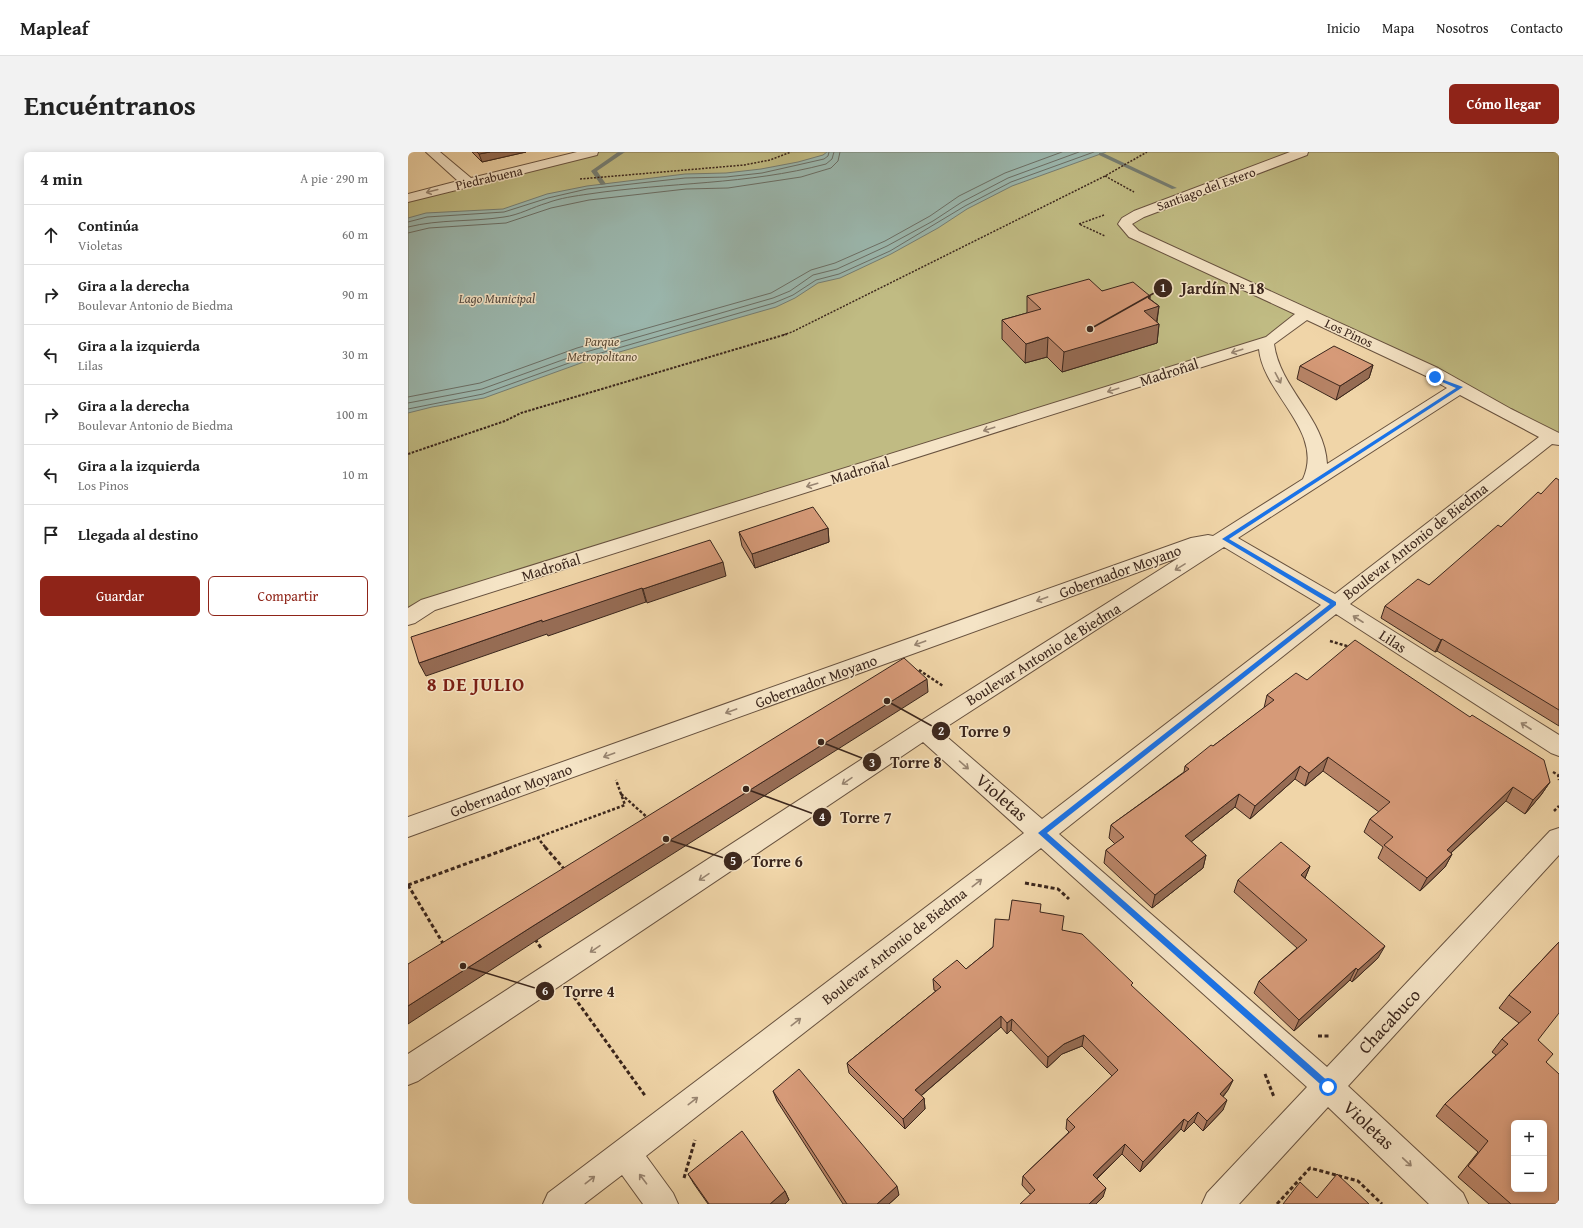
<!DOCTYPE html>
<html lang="es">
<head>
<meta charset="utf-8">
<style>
  body { margin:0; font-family:"Gentium Book Plus",serif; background:#f2f2f2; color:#222 }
  .controls { position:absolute; right:12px; bottom:12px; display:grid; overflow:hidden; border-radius:6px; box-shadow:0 2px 10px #0003 }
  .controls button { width:36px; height:36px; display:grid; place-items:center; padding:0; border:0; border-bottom:1px solid #e0e0e0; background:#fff; color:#222; font:20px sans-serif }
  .stop { position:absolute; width:12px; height:12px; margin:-9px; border:3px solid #1a73e8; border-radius:50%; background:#fff }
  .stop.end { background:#1a73e8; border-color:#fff; box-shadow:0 1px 4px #0008 }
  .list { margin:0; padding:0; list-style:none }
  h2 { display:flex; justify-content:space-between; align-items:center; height:52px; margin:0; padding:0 16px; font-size:17px }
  h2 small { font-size:13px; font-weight:400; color:#767676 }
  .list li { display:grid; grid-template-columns:26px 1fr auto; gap:12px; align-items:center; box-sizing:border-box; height:60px; padding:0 16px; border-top:1px solid #e0e0e0 }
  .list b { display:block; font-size:15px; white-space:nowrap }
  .list p { margin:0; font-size:13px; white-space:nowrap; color:#767676 }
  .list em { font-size:13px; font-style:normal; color:#767676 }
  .actions { display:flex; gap:8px; padding:12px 16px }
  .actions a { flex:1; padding:9px 0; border:1px solid #8f2418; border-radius:6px; text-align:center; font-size:14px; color:#8f2418 }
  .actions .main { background:#8f2418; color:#fff }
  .icon { flex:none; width:22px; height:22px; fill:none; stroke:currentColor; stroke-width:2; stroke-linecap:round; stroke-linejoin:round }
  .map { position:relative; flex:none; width:1151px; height:1052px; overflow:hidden; border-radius:6px }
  header { display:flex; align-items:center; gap:24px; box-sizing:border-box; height:56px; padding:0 20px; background:#fff; border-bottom:1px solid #e0e0e0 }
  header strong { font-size:19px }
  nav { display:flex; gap:22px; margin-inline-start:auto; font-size:14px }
  .intro { display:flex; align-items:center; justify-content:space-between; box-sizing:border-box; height:96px; padding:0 24px }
  h1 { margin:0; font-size:28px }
  .button { padding:10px 18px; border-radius:6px; background:#8f2418; color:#fff; font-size:14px; font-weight:700 }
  main { display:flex; gap:24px; padding:0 24px }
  aside { flex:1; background:#fff; border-radius:6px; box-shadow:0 2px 10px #0003 }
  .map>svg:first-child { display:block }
  .green { fill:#c0bb83; stroke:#7e7050 }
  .water { fill:#9bb8af; stroke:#757e74 }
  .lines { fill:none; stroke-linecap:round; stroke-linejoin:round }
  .shore { stroke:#6b6f66; stroke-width:1 }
  .stream { fill:#757e74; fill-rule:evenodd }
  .minor-casing { stroke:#68523f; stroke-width:2 }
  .path-far3 { stroke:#3b261c; stroke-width:1.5; stroke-dasharray:2 1.5; stroke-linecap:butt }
  .path-far2 { stroke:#3b261c; stroke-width:2; stroke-dasharray:2.5 1.5; stroke-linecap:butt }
  .path-far1 { stroke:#3b261c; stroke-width:2.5; stroke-dasharray:3 2; stroke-linecap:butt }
  .path { stroke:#3b261c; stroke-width:3; stroke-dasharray:4 2.5; stroke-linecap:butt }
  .minor { fill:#f5e4c6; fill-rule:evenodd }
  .wall { fill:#b88467; stroke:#3b261c }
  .shaded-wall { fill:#966c54; stroke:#3b261c }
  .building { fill:#d69a78; stroke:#3b261c; fill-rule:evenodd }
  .oneway { stroke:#988571 }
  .route { fill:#1a73e8 }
  .labels { text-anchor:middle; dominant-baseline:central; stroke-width:3; stroke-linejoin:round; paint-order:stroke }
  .far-street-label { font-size:13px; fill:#3b261c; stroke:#f5e4c6 }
  .far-water-label { font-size:13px; font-style:italic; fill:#534a41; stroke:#f5e4c6 }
  .far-park-label { font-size:13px; font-style:italic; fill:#5c4b36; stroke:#f5e4c6 }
  .street-label { font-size:15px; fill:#3b261c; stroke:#f5e4c6 }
  .near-street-label { font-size:18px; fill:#3b261c; stroke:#f5e4c6 }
  .district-label { font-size:19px; font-weight:bold; letter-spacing:1px; fill:#7a1f14; stroke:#f5e4c6 }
  .leader { fill:none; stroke:#3b261c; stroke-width:1.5 }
  .callout-dot { fill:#3b261c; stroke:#f5e4c6; stroke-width:1.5 }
  .mark-label { font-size:12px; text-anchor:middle; font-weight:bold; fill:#fff }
  .callout-label { font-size:16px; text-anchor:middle; font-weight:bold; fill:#3b261c; stroke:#f5e4c6; stroke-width:3; stroke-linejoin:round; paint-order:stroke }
</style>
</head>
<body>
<header>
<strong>Mapleaf</strong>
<nav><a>Inicio</a><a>Mapa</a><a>Nosotros</a><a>Contacto</a></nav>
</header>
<div class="intro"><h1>Encuéntranos</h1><a class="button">Cómo llegar</a></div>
<main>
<aside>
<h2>4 min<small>A pie · 290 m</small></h2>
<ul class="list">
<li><svg class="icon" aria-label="ahead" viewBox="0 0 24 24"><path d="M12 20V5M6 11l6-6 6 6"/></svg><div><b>Continúa</b><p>Violetas</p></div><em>60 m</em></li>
<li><svg class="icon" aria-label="right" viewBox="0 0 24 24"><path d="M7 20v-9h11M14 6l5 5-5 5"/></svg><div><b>Gira a la derecha</b><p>Boulevar Antonio de Biedma</p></div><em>90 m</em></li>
<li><svg class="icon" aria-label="left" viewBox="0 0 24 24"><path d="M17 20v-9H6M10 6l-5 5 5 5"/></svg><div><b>Gira a la izquierda</b><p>Lilas</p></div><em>30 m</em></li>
<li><svg class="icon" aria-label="right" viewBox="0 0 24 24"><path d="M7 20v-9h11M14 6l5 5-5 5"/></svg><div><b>Gira a la derecha</b><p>Boulevar Antonio de Biedma</p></div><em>100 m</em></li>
<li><svg class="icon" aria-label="left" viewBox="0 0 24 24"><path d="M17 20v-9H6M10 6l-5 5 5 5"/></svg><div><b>Gira a la izquierda</b><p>Los Pinos</p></div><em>10 m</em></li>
<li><svg class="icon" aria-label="arrive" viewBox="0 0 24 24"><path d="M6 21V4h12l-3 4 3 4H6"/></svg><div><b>Llegada al destino</b></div></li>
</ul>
<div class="actions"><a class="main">Guardar</a><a>Compartir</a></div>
</aside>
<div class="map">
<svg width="1151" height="1052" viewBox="0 0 1151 1052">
  <rect width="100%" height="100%" fill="#f0d5a8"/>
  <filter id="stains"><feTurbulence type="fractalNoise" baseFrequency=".005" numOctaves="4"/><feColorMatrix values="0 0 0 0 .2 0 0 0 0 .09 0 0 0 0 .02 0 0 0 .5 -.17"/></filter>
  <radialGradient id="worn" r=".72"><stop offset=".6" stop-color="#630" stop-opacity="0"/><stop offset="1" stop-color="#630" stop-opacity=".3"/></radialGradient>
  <path class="green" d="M184 0H1151V288L899 161 864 188 0 466V46Z"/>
  <path class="water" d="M419 0H698L604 34 559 57 530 76 483 102 432 126 410 131 387 146 368 155 173 211 76 246 24 255 0 261V66L18 61 95 57 139 42 179 34 277 22 318 21 353 17 390 10 415 3Z"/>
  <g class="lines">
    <path class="shore" d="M0 70 19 65 96 60 140 46 179 37 277 26 318 25 354 21 416 7 420 4 421 0
      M0 75C32 67 64 70 96 65 111 63 125 55 139 51 152 46 167 44 181 42 261 30 339 33 418 12L424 7 426 0
      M0 81 21 76 98 71 143 56 181 48 278 37 320 36 393 25 423 16 430 9 432 0
      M0 245 72 231 169 196 363 141 403 118 427 111 477 89 522 64 551 44 597 21 654 0
      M0 251 74 237 171 202 365 146 382 139 405 123 429 117 479 94 525 69 554 50 600 26 671 0
      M0 257 75 242 172 207 366 151 385 143 408 128 431 122 482 99 557 54 603 30 686 0"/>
    <path class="stream" d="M210 0H217L189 19 198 32 193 33 183 19Z
      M691 1H695L769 36 764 37 691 3Z"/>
    <defs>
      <path id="minor" d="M18 0H32L63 26 169 0H190L189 3 0 50V42L50 29Z
        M882 0H900L899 3 736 65 724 72 731 79 1030 216 1103 257 1151 281V293L1144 292 942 452 1151 583V604L1143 601 928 462 651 682 919 915 1142 679 1151 676V703L940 934 1055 1041 1060 1052H1021L920 955 831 1052H794L799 1041 899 935 633 696 238 1004 265 1041 270 1052H235L214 1023 176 1052H135L140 1041 616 681 515 590 10 929 0 933V902L508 572 772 405 0 685V665L783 386 800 383 805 384 895 327C917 279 855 242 851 197L27 458 7 471 0 473V456L13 448 858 185 887 162 721 85 710 72 714 66 726 59ZM899 168 1018 224 1039 236 919 312C917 266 872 237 866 192ZM1052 243 1131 285 927 442 830 386ZM816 395 913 453 634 667 532 579Z"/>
    </defs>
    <use href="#minor" class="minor-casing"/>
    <path class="path-far3" d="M697 24 726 40
      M172 27 336 13 362 8 383 0
      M696 63 671 72 697 84
      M375 183 384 180 697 24 739 0"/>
    <path class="path-far2" d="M0 302 97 269 113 261 379 182"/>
    <path class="path-far1" d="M922 489 942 495
      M511 518 535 534
      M1145 620 1150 623 1151 628
      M213 642 241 667
      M1146 659 1151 654
      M129 685 138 696
      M101 696 217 653 208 628"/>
    <path class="path" d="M137 695 157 718
      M617 731 650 737 661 747
      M0 733 104 695
      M0 733 36 793
      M127 787 133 796
      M166 845 238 945
      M910 884H923
      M857 922 866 945
      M276 1026 287 988
      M869 1052 902 1016 950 1029 974 1052"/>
    <use href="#minor" class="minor"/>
  </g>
  <path class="wall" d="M64 0H118L74 10Z
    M694 139 742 144V147L751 154 749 170 751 172 749 191 654 220 639 205 617 211 594 187V168L619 161V144Z
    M965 213 961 226 928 248 889 227 892 214Z
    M1151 328V574L1029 499 1027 500 973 466 977 454 1021 433Z
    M420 376 421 390 347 416 334 394 331 380Z
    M899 528 1142 630 1133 643 1117 662 1098 649 1043 701 1044 702 1037 715 1012 739 970 706 975 695 956 680 962 667 971 660 915 619 897 634 887 627 842 667 827 655 783 690 798 703 795 716 744 756 696 711 698 698 707 692 701 686 703 673 776 620 777 614 805 594 856 556 859 543Z
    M902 714 897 726 970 806 944 830 942 828 886 879 846 841 851 829 889 796 826 740 830 728Z
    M632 760 724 835 825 928 820 938 815 945V958L795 979 786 970 776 980 773 977 732 1020 714 1002 689 1027 695 1045 622 1042 614 1033 615 1024 661 980 658 977 659 967 704 924 674 894 654 902 639 916 603 878 599 882 593 875 513 944 516 946 517 957 497 977 441 921 439 911 528 839 526 838 525 827 558 817 585 795 601 768Z
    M1151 790 1130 888 1138 910 1151 1052H1081L1050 1025 1070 1000 1028 964 1037 952 1088 903 1084 900 1094 887 1111 871 1091 856 1101 843Z
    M365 939 491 1043 481 1052H435L369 949Z
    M280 1022 377 1039 381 1048 377 1052H300L286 1032Z"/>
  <path class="shaded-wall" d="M82 0H118L74 10 71 2Z
    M742 144 740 157 751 154 748 173 751 172 749 191 654 220 656 200 736 159 740 146Z
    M640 185 639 205 617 211 618 192Z
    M965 213 961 226 928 248 932 234Z
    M420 376 421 390 347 416 344 402Z
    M315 410 318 424 239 451 235 437Z
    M234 436 238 450 140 484 139 482 18 524 11 511 134 468Z
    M1034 487 1029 499 1027 500 1033 488Z
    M519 527 520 540 132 786 0 872V854L125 774Z
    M920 605 915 619 897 634 901 621Z
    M892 614 887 627 842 667 847 654Z
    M1142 630 1133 643 1117 662 1125 648Z
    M1105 635 1098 649 1032 711 1039 698Z
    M831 642 827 655 774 697 777 684Z
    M1044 702 1037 715 1012 739 1019 726Z
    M798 703 795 716 744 756 747 743Z
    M902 714 897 726 893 723Z
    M977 794 970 806 944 830 950 818Z
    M948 816 942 828 886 879 891 868Z
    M593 864V875L508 948 507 938Z
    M604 867 603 878 599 882V871Z
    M676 883 674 894 654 902 639 916 640 905 656 892Z
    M825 928 820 938 808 952 812 942Z
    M516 946 517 957 497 977 495 967Z
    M819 948 815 958 795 979 799 969Z
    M790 960 786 970 776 980 780 970Z
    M776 967 773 977 732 1020 735 1010Z
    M717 992 714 1002 683 1032 685 1023Z
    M489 1034 491 1043 481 1052H469Z
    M698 1036 695 1045 688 1052H681Z
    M377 1039 381 1048 377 1052H362Z"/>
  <path class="building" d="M69 0H82L71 2Z
    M681 127 694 139 725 130 742 144 740 146 751 154 736 159 751 172 656 200 640 185 618 192 594 168 633 157 619 144Z
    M926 194 965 213 932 234 892 214Z
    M1148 326 1151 328V558L1034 487 1033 488 977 454 1010 427 1021 433 1090 373 1093 375 1130 340 1133 342Z
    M405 355 420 376 344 402 331 380Z
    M302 388 315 410 235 437 234 436 134 470V468L11 511 3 485Z
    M947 488 1062 565 1064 563 1136 608 1142 630 1125 648 1105 635 1039 698 1044 702 1019 726 976 693 985 685 962 667 982 650 920 605 901 621 892 614 847 654 831 642 777 684 798 703 747 743 698 698 716 685 703 673 781 617 777 614 803 593 805 594 866 548 859 543 888 521 899 528Z
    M496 506 519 527 125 774 0 854V812Z
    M873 690 902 714 893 723 977 794 950 818 948 816 891 868 851 829 899 788 830 728Z
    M604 748 633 752 632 760 656 764 654 778 674 782 725 831 723 833 825 928 812 942 819 948 799 969 790 960 780 970 776 967 735 1010 717 992 685 1023 698 1036 681 1052H612L627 1038 615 1024 667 975 659 967 710 918 676 883 656 892 640 905 604 867 599 871 593 864 507 938 516 946 495 967 439 911 533 835 525 827 549 808 558 817 585 795 587 767 601 768Z
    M1151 790V861L1130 888 1145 902 1138 910 1151 922V1052H1103L1060 1014 1080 989 1037 952 1100 892 1094 887 1123 860 1101 843ZM1106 971H1136V1037H1106Z
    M391 917 489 1034 469 1052H439L365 939Z
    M334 979 377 1039 362 1052H301L280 1022Z
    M929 1022 961 1052H875L892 1030 909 1046Z"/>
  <defs><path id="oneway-shaft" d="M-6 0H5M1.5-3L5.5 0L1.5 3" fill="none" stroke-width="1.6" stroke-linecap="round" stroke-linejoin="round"/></defs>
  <g class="oneway">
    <use href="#oneway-shaft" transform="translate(24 39) rotate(165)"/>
    <use href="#oneway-shaft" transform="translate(829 199) rotate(162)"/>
    <use href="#oneway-shaft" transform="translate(870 226) rotate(62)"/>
    <use href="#oneway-shaft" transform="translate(705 238) rotate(162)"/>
    <use href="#oneway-shaft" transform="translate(581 277) rotate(162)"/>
    <use href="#oneway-shaft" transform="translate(404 333) rotate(163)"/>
    <use href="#oneway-shaft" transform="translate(772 415) rotate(148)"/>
    <use href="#oneway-shaft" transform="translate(634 447) rotate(160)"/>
    <use href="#oneway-shaft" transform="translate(950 467) rotate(-147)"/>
    <use href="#oneway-shaft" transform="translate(512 491) rotate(160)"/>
    <use href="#oneway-shaft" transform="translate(323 559) rotate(160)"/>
    <use href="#oneway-shaft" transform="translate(1118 574) rotate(-147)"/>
    <use href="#oneway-shaft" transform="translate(201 603) rotate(160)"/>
    <use href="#oneway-shaft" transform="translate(556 613) rotate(41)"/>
    <use href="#oneway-shaft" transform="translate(439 629) rotate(146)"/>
    <use href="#oneway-shaft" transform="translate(296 725) rotate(146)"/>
    <use href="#oneway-shaft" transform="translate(569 731) rotate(-38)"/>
    <use href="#oneway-shaft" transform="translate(187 797) rotate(146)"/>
    <use href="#oneway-shaft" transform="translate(388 870) rotate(-38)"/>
    <use href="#oneway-shaft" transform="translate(285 949) rotate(-38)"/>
    <use href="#oneway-shaft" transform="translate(999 1010) rotate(43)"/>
    <use href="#oneway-shaft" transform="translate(235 1027) rotate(-127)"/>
    <use href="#oneway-shaft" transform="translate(182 1028) rotate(-38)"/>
  </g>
  <path class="route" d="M1025 224 1055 235 821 387 928 450V453L639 681 923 932V938L920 939 630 681 922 452 814 387 1048 236 1025 226Z"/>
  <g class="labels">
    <g class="far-street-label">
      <text transform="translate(81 26) rotate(-13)">Piedrabuena</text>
      <text transform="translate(798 37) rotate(-20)">Santiago del Estero</text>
      <text transform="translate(941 181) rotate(25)">Los Pinos</text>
    </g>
    <g class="far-water-label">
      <text x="89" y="146">Lago Municipal</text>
    </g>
    <g class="far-park-label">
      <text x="194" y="189">Parque<tspan x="194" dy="15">Metropolitano</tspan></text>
    </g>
    <g class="street-label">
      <text transform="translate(761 220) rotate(-18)">Madroñal</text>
      <text transform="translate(452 318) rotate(-17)">Madroñal</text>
      <text transform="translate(1007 389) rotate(-38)">Boulevar Antonio de Biedma</text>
      <text transform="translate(143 415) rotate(-17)">Madroñal</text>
      <text transform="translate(712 419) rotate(-20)">Gobernador Moyano</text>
      <text transform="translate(985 489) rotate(33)">Lilas</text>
      <text transform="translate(635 502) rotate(-32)">Boulevar Antonio de Biedma</text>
      <text transform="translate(408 529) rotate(-20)">Gobernador Moyano</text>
      <text transform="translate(103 638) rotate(-20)">Gobernador Moyano</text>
      <text transform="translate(486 794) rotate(-38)">Boulevar Antonio de Biedma</text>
    </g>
    <g class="near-street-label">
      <text transform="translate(594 645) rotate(41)">Violetas</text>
      <text transform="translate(981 869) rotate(-47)">Chacabuco</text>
      <text transform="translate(961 973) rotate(43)">Violetas</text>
    </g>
    <g class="district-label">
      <text x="68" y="532">8 DE JULIO</text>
    </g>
  </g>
  <path class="leader" d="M682 177L755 136M479 549L533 579M413 590L464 610M338 637L414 665M258 687L325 709M55 814L137 839"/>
  <g class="callout-dot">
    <circle cx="682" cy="177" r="4"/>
    <circle cx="479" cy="549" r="4"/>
    <circle cx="413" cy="590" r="4"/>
    <circle cx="338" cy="637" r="4"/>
    <circle cx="258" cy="687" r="4"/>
    <circle cx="55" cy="814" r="4"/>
    <circle cx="755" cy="136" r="10"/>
    <circle cx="533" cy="579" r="10"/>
    <circle cx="464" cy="610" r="10"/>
    <circle cx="414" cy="665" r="10"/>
    <circle cx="325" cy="709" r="10"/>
    <circle cx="137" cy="839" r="10"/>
  </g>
  <g class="mark-label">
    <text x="755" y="140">1</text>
    <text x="533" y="583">2</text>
    <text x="464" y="615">3</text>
    <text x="414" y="669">4</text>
    <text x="325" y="713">5</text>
    <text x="137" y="843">6</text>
  </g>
  <g class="callout-label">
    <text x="815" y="142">Jardín Nº 18</text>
    <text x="577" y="585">Torre 9</text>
    <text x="508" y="616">Torre 8</text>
    <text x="458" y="671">Torre 7</text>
    <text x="369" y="715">Torre 6</text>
    <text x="181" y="845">Torre 4</text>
  </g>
  <rect width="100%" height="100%" filter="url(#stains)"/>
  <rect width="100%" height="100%" fill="url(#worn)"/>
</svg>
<div class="controls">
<button>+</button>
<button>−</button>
</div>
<div class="stop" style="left:920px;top:935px"></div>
<div class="stop end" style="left:1027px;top:225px"></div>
</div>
</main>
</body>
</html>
